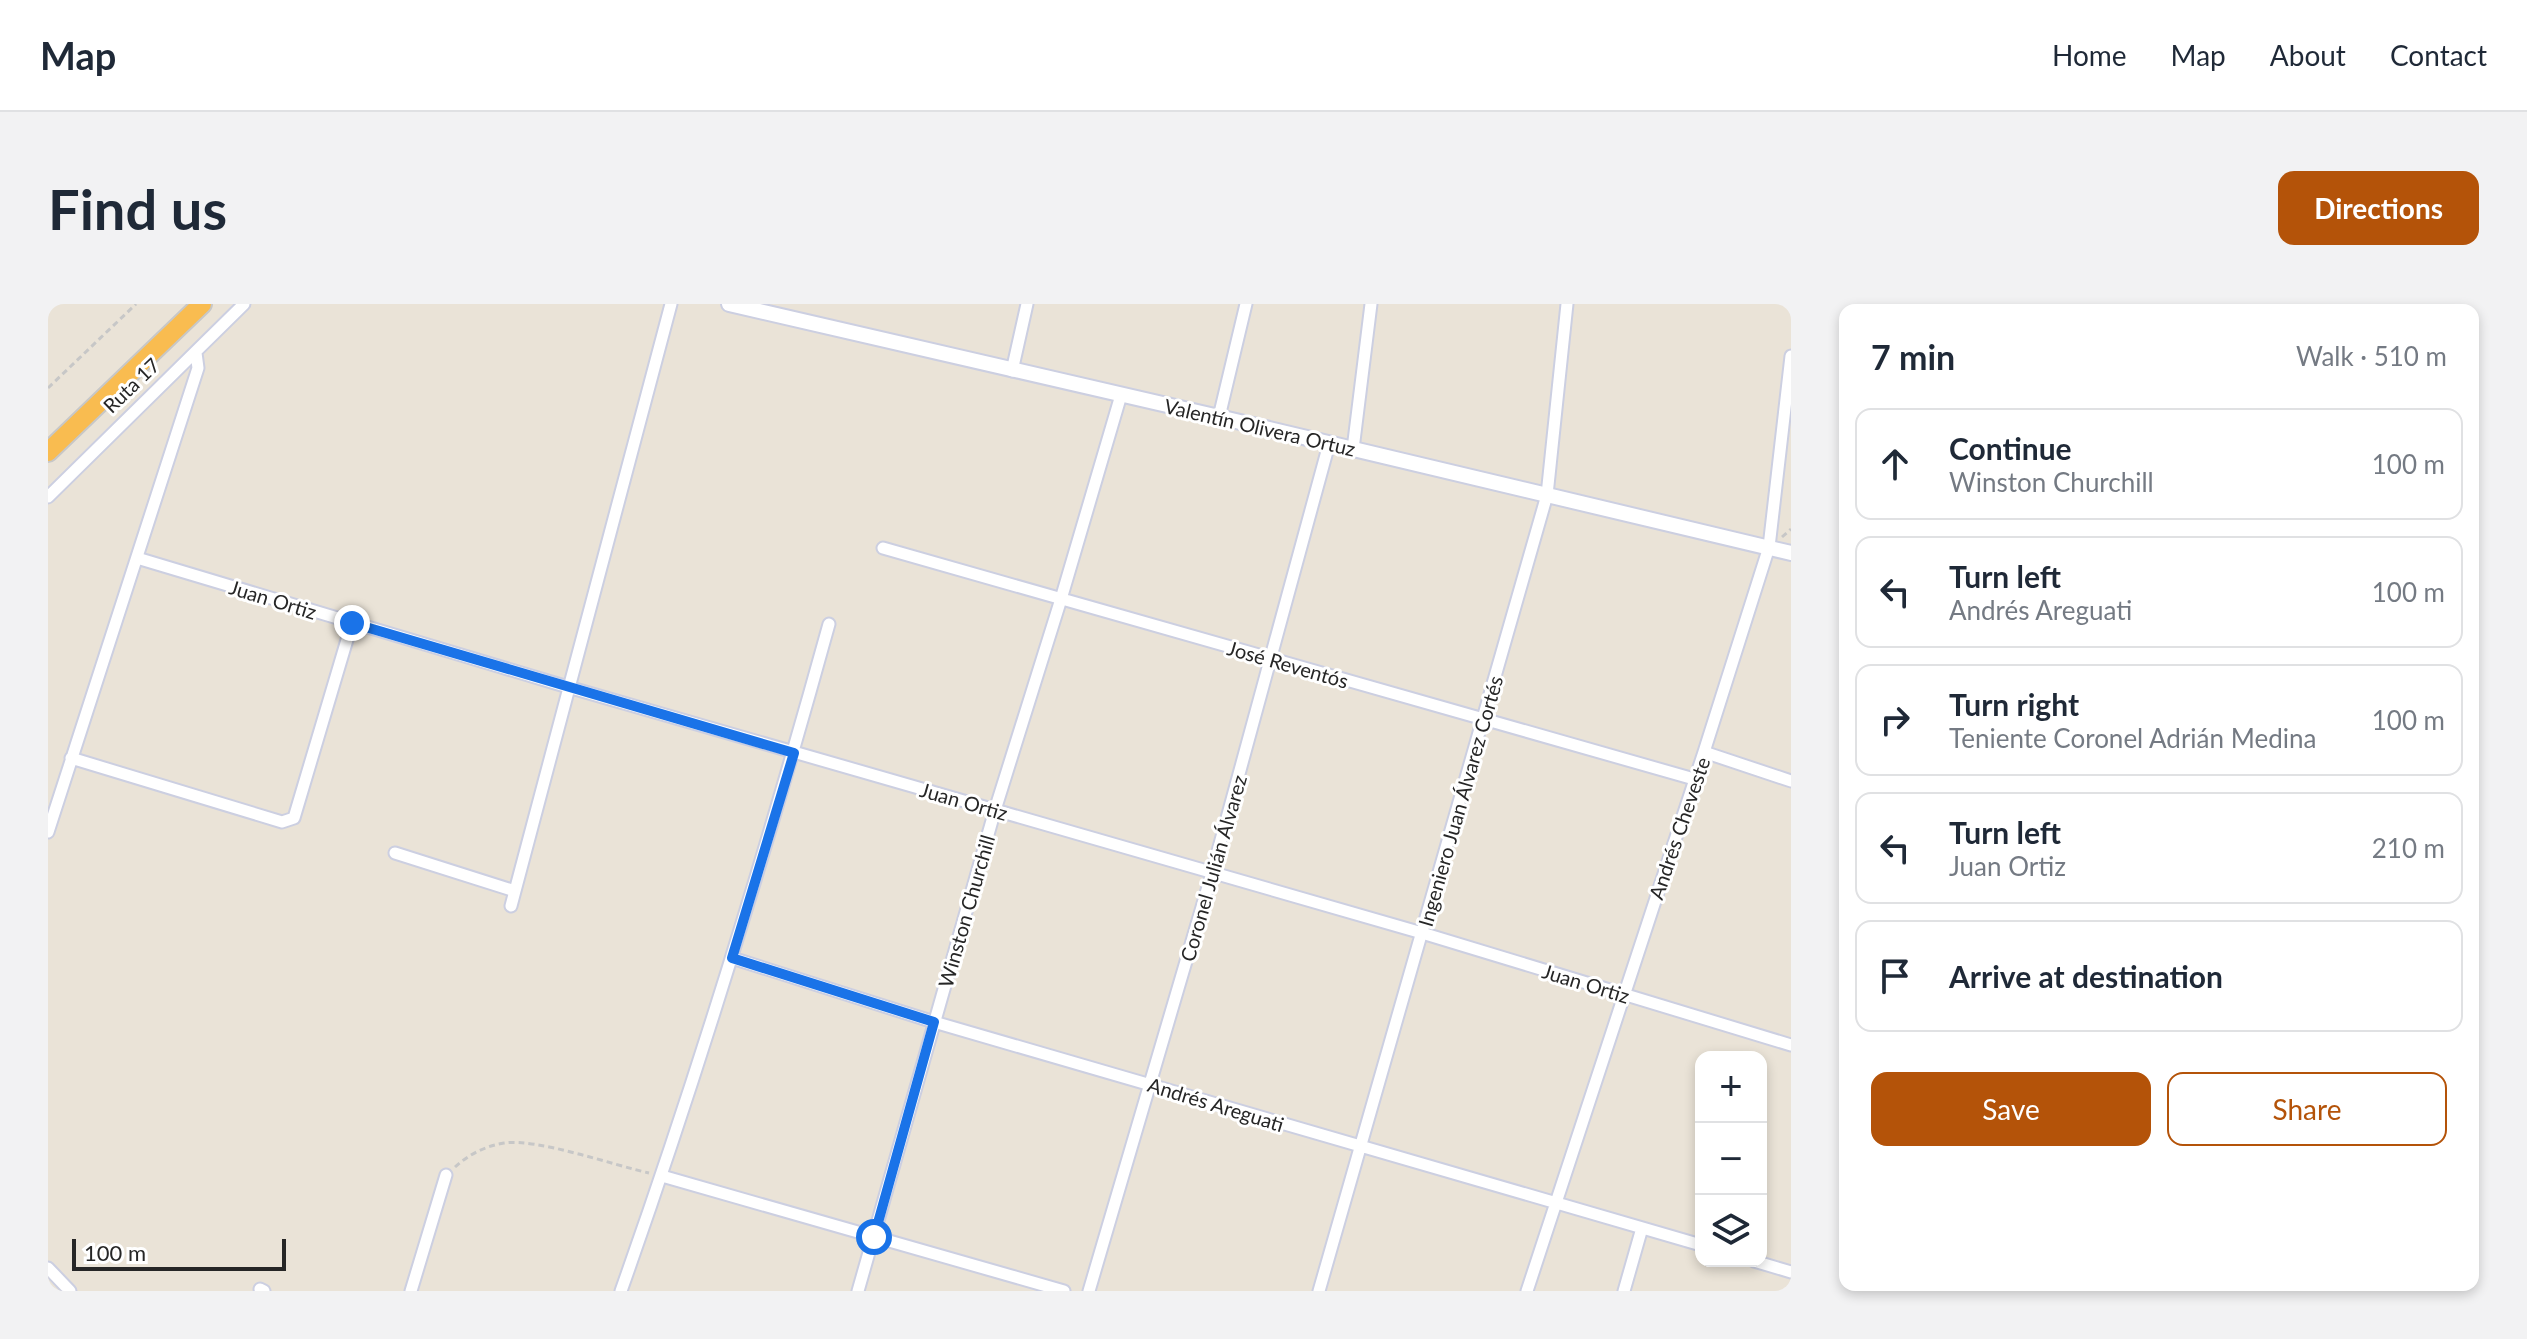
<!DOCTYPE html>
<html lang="en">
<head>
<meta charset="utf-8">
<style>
  body { margin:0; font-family:Lato,sans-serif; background:#f2f2f3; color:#1f2937 }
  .controls { position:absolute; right:24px; bottom:24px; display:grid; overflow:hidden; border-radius:16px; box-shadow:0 4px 12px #0003 }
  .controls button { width:72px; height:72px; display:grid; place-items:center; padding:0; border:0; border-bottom:2px solid #e0e1e3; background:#fff; color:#1f2937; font:40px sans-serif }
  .scale { position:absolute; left:24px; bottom:20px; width:214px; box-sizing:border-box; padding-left:8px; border:4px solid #262626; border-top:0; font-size:22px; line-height:28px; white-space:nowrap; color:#262626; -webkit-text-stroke:6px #fff; paint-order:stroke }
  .stop { position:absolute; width:24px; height:24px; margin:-18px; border:6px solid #1a73e8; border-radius:50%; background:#fff }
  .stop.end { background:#1a73e8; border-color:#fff; box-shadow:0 2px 8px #0008 }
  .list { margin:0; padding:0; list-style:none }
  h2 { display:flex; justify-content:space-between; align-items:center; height:104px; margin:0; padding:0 32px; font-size:34px }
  h2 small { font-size:26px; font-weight:400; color:#747a83 }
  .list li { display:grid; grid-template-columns:52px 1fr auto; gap:24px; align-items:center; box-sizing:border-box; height:112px; margin:0 16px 16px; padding:0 16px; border:2px solid #e0e1e3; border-radius:16px }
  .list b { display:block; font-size:30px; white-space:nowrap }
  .list p { margin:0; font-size:26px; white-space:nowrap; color:#747a83 }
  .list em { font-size:26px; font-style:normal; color:#747a83 }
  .actions { display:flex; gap:16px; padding:24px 32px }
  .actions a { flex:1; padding:18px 0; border:2px solid #b45309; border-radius:16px; text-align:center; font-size:28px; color:#b45309 }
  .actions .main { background:#b45309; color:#fff }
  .icon { flex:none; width:44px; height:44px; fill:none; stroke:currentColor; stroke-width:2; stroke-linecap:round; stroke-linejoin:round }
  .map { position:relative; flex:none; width:1743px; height:987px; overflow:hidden; border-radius:16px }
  header { display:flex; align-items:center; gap:48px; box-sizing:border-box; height:112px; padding:0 40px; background:#fff; border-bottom:2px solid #e0e1e3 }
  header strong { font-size:38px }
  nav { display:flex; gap:44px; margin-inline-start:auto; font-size:28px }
  .intro { display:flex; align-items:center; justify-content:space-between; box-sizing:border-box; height:192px; padding:0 48px }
  h1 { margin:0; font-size:56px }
  .button { padding:20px 36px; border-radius:16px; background:#b45309; color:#fff; font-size:28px; font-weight:700 }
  main { display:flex; gap:48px; padding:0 48px }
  aside { flex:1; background:#fff; border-radius:16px; box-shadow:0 4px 12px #0003 }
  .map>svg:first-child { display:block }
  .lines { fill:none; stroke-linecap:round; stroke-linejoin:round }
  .minor-casing { stroke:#cccfe1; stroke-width:15 }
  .tertiary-casing { stroke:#cccfe1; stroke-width:18 }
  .trunk-casing { stroke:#c7c7c7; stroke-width:22 }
  .path { stroke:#c7c7c7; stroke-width:3; stroke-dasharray:6 4; stroke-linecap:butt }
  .minor { stroke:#fff; stroke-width:11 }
  .tertiary { stroke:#fff; stroke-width:14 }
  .trunk { stroke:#f9bc50; stroke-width:18 }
  .route { stroke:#1a73e8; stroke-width:10 }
  .labels { text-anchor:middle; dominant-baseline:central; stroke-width:6; stroke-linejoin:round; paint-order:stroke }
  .street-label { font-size:20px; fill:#262626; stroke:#fff }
</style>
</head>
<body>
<header>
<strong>Map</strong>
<nav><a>Home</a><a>Map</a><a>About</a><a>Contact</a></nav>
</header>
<div class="intro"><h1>Find us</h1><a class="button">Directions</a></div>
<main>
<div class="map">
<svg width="1743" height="987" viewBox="0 0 1743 987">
  <rect width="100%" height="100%" fill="#eae3d7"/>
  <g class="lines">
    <defs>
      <path id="minor" d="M964 67 979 0
        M1171 113 1198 0
        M1305 145 1323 0
        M0 193 196 0
        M835 244 1646 475
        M89 254 520 383 1374 629 1743 741
        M1656 448 1743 477
        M23 454 234 518 246 514 304 319
        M0 528 150 64 148 49
        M347 549 467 587
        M463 602 623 0
        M684 654 886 718 1653 941
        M614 872 1016 987
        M1706 957 1743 968
        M0 964 22 987
        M212 985 216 987
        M363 987 398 871
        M573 987C651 767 719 544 781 320
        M810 987 947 506 1013 295 1073 91
        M1041 987 1164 569 1281 140
        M1271 987 1499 191 1519 0
        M1479 987 1656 448 1721 243 1743 52
        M1576 987 1594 924"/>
      <path id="tertiary" d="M681 0 1171 113 1743 249"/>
      <path id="trunk" d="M0 148 154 0"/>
    </defs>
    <use href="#minor" class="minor-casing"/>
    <use href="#tertiary" class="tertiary-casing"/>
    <use href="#trunk" class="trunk-casing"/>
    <path class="path" d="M0 84 88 0
      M1734 233 1743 225
      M407 863C420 851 437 842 456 839 489 834 565 861 601 869"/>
    <use href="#minor" class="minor"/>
    <use href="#tertiary" class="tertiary"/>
    <use href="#trunk" class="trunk"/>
  </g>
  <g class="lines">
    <path class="route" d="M304 319 746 449 684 654 886 718 826 933"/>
  </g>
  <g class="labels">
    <g class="street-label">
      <text transform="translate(83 81) rotate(-44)">Ruta 17</text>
      <text transform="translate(1212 123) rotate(13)">Valentín Olivera Ortuz</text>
      <text transform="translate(225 295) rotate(17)">Juan Ortiz</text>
      <text transform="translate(1240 360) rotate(16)">José Reventós</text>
      <text transform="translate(916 497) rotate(16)">Juan Ortiz</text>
      <text transform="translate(1412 497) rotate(-74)">Ingeniero Juan Álvarez Cortés</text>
      <text transform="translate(1631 524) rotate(-71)">Andrés Cheveste</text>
      <text transform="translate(1165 564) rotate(-74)">Coronel Julián Álvarez</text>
      <text transform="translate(918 607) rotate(-74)">Winston Churchill</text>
      <text transform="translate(1538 679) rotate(17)">Juan Ortiz</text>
      <text transform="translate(1168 800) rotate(17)">Andrés Areguati</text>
    </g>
  </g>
</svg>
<div class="controls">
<button>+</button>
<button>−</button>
<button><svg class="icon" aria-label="layers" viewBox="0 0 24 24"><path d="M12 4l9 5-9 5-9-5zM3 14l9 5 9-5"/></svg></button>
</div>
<div class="scale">100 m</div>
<div class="stop" style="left:826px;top:933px"></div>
<div class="stop end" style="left:304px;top:319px"></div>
</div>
<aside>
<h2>7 min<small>Walk · 510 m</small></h2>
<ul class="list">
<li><svg class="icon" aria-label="ahead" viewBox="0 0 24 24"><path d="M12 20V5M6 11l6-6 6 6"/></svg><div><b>Continue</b><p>Winston Churchill</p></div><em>100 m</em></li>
<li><svg class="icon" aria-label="left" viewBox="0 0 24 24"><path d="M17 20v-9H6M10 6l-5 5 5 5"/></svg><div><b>Turn left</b><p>Andrés Areguati</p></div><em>100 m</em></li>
<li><svg class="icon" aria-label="right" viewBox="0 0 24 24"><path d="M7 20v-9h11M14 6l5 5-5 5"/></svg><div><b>Turn right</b><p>Teniente Coronel Adrián Medina</p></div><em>100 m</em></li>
<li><svg class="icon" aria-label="left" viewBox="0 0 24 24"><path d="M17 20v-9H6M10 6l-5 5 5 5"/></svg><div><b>Turn left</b><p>Juan Ortiz</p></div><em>210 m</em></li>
<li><svg class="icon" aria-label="arrive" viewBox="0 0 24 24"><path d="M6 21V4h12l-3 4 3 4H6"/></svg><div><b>Arrive at destination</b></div></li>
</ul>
<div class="actions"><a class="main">Save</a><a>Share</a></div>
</aside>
</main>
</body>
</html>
